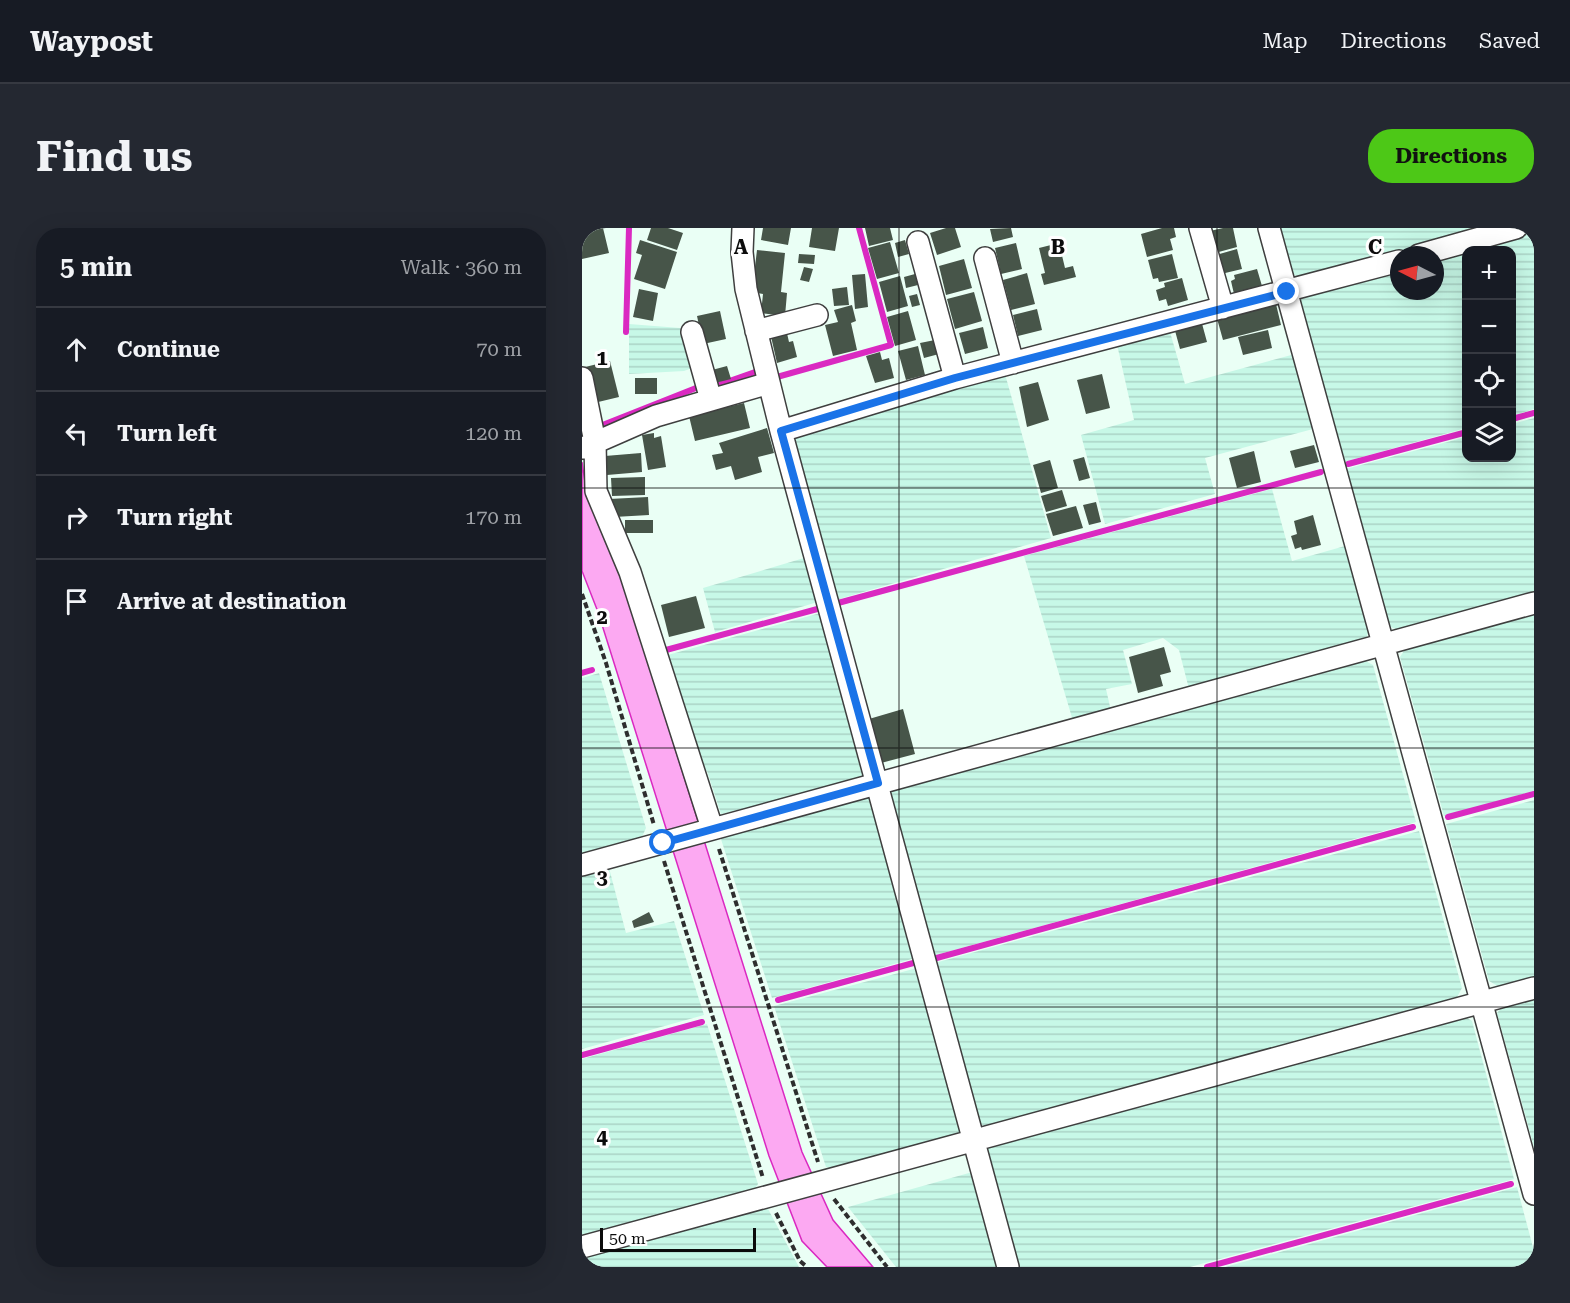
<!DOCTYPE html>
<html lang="en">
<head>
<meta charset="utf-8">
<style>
  body { margin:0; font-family:"Roboto Serif",serif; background:#242831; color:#f1f3f6 }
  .controls { position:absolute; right:18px; top:18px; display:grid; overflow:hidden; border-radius:12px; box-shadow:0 6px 24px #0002 }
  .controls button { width:54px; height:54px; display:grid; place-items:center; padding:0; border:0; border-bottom:2px solid #363941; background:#171b24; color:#f1f3f6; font:30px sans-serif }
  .compass { position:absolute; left:808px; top:18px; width:54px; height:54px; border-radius:50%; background:#171b24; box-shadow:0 6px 24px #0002; rotate:276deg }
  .scale { position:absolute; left:18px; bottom:15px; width:156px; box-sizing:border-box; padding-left:6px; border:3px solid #0c0c0c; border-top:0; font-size:16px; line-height:21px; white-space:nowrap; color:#0c0c0c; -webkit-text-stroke:4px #fff; paint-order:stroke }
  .stop { position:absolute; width:18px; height:18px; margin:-14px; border:4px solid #1a73e8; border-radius:50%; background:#fff }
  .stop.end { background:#1a73e8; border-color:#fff; box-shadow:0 2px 6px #0008 }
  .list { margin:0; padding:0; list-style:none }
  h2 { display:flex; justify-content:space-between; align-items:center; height:78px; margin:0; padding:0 24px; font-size:26px }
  h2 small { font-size:20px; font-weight:400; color:#9ea1a6 }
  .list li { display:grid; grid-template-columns:39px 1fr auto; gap:18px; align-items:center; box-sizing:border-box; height:84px; padding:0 24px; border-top:2px solid #363941 }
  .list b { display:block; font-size:22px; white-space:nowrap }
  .list em { font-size:20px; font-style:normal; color:#9ea1a6 }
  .icon { flex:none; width:33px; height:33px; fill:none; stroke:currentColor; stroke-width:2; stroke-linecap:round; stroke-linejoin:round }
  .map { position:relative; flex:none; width:952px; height:1039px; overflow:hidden; border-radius:24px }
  header { display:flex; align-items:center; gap:36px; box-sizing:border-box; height:84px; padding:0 30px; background:#171b24; border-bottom:2px solid #363941 }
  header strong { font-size:28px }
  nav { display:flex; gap:33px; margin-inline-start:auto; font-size:21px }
  .intro { display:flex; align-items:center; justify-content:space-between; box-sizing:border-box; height:144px; padding:0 36px }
  h1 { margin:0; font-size:42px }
  .button { padding:15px 27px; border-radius:24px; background:#4dc817; color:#111; font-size:21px; font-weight:700 }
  main { display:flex; gap:36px; padding:0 36px }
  aside { flex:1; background:#171b24; border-radius:24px; box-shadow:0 6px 24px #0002 }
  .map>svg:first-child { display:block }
  .farmland { fill:url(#farmland-rules) }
  .water { fill:#fca9f2; stroke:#da29c1; stroke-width:1.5 }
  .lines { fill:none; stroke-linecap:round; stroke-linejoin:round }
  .stream { stroke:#da29c1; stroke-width:6 }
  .building { fill:#475549 }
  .minor-casing { stroke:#3f3f3f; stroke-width:24 }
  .path { stroke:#2e2e2e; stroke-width:4; stroke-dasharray:6 3; stroke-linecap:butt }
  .minor { stroke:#fff; stroke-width:21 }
  .route { stroke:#1a73e8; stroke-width:8 }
  .grid { fill:none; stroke:#0c0c0c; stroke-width:1.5; stroke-opacity:0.55 }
  .grid-label { font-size:20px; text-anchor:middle; font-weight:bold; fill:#0c0c0c; stroke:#fff; stroke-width:6; stroke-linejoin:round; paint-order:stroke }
</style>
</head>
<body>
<header>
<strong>Waypost</strong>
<nav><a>Map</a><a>Directions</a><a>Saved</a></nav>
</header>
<div class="intro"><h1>Find us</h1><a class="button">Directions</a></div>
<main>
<aside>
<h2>5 min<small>Walk · 360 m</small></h2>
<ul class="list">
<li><svg class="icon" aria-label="ahead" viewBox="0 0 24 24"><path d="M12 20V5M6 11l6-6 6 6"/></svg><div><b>Continue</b></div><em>70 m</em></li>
<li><svg class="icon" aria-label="left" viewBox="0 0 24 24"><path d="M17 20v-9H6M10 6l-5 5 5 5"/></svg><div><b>Turn left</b></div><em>120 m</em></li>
<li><svg class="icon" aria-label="right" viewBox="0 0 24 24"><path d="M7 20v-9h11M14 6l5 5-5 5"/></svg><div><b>Turn right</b></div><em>170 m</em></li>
<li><svg class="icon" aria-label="arrive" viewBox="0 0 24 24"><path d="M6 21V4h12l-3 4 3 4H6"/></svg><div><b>Arrive at destination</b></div></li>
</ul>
</aside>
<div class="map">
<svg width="952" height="1039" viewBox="0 0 952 1039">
  <defs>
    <pattern id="farmland-rules" width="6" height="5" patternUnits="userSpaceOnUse" patternTransform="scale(1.5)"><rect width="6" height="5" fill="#c7f8e7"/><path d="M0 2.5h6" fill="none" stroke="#aad3c5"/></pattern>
  </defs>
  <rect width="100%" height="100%" fill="#eafff5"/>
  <path class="farmland" d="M696 0H905L720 50 708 45Z
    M952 2V181L930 188V22H885L884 200 762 234 718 75 720 68 817 39V63H853V29Z
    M47 96 98 100 110 140 102 143 47 146Z
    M586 97 603 156 713 126 731 201 623 230 633 266 523 296 499 207 552 192 534 112Z
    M423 146 469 310 250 373 209 216 213 209Z
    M952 190V366L872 389 871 386 814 401 806 398 764 241 884 209 885 230H930V196Z
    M690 261 710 333 763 318 787 402 783 413 736 423 737 426 607 461 597 422 581 410 541 422 550 456 524 461 529 483 491 493 442 328Z
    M222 330 236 374 133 404 121 360Z
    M952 383V563L862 588 818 429 825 418Z
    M242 384 283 542 278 552 139 586 125 543 118 542 82 428Z
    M778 430 791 437 834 594 347 729 304 572 310 561Z
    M17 445 64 600 59 611 0 627V450Z
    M281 566 292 569 337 729 190 770 138 608Z
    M952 572V751L919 760 907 753 864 596Z
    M837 603 880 760 873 773 404 899 393 893 349 736Z
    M26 636 44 705 92 693 122 787 0 821V643Z
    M339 739 380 906 254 940 244 939 192 778Z
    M952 768V919L915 785 923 776Z
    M882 788 890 793 932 951 608 1039H432L400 925 406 916Z
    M125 796 176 956 171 964 0 1010V831Z
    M394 943 420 1039H314L266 979Z
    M935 959 952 1023V1039H643Z
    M185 979 217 1039H0V1028Z"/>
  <path class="water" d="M0 234 4 261 36 339 220 924 251 992 291 1039H245L220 1013 187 928 16 384 0 343Z"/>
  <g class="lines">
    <path class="stream" d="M44 104 47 0
      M195 149 309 117 277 0
      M136 157 173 144
      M930 191 952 185
      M18 198 114 160
      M766 236 885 204
      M256 375 739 244
      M84 422 239 380
      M0 445 10 442
      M866 589 952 566
      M351 731 831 599
      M196 772 335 734
      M0 827 120 794
      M625 1039 929 956"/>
  </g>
  <path class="building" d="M21 0 27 25 0 31V4Z
    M69 0H86L101 5 95 22 65 12Z
    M181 0H209L206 17 179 12Z
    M230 0H257L253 23 227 19Z
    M283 0H308L311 12 287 18Z
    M364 0H373L379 19 355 27 348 5Z
    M429 0 431 9 411 14 408 1Z
    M580 0H592L594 9 588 11 591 22 565 29 559 6Z
    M641 0H651L655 19 633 25 628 3Z
    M58 12 95 24 83 61 52 51 60 27 54 25Z
    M323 12 327 26 316 29 313 15Z
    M308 14 317 45 295 51 286 20Z
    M434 15 440 41 419 46 413 20Z
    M477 15 483 40 491 38 494 49 462 57 459 46 463 45 457 20Z
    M655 21 660 41 639 46 634 27Z
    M175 22 203 25 199 64 205 65 203 88 179 85 181 66 170 64Z
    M217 26 233 27 232 36 216 35Z
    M590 26 596 50 577 54 576 50 571 51 566 32Z
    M382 31 390 60 364 67 357 38Z
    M222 39 231 41 227 54 218 52Z
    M675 41 680 58 652 66 649 53 653 51 652 47Z
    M445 45 453 76 429 82 421 52Z
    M283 46 286 79 273 81 270 47Z
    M333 46 336 57 324 60 322 49Z
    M318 48 326 78 305 84 297 54Z
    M600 50 606 72 586 78 584 71 577 73 574 62 583 59 582 55Z
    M265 59 267 77 252 78 250 61Z
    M57 61 76 65 71 93 51 89Z
    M392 64 400 93 373 101 365 71Z
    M335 66 338 77 330 79 327 68Z
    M693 72 699 97 641 112 634 87Z
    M270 77 274 93 269 95 275 122 251 128 243 97 256 94 252 82Z
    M455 81 460 102 436 108 431 87Z
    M138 83 144 111 121 116 115 88Z
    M326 83 334 112 313 118 305 89Z
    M619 92 625 114 598 121 592 99Z
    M401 99 406 120 383 126 377 105Z
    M204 101 207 114 211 113 215 129 195 135 188 104Z
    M686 102 690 120 661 127 656 109Z
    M353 112 357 126 342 130 338 115Z
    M336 118 343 147 324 152 316 123Z
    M298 124 300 132 307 130 312 150 293 155 284 128Z
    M28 133 37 169 12 175 3 139Z
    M145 138 149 151 133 155 130 142Z
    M520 146 528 180 504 186 495 152Z
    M53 150H75V166H53Z
    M456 154 467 192 445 199 437 159Z
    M162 175 168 200 113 213 107 188Z
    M185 200 192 225 176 229 180 244 153 252 149 238 134 242 130 227 141 225 137 215Z
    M72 205V210L79 208 84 239 66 242 60 207Z
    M732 217 737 234 713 240 708 223Z
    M672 223 679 254 655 260 647 230Z
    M59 225 60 244 25 247 23 228Z
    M502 229 508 250 497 253 491 232Z
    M468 232 476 260 459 265 451 237Z
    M63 249V267L30 268 29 250Z
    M480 262 485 278 464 284 459 268Z
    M66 269 67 287 32 289 27 271Z
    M514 274 519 294 507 297 501 277Z
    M494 278 501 300 471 308 464 286Z
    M731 287 739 317 720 322 719 319 713 321 709 308 715 306 712 293Z
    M43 292H71V305H43Z
    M114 368 123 400 87 409 79 377Z
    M582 419 589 444 578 447 581 458 556 465 547 429Z
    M321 481 333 526 299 535 287 491Z
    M67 684 72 694 52 700 50 693Z"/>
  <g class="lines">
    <defs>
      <path id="minor" d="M161 0 160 24 164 61 199 203 426 1039
        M618 0 641 80
        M687 0 952 966
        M336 14 373 150
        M837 27 934 0
        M403 30 431 135
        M174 103 235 87
        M110 104 129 172
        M0 150 13 214 14 263 48 344 130 600
        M199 203 373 150 817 33
        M1 220 74 188 187 155
        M0 637 952 375
        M0 1019 952 760"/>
    </defs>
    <use href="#minor" class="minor-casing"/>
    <path class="path" d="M0 366 24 435 72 597
      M137 621 236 934
      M82 633 181 950
      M252 971 305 1039
      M194 985 218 1033 225 1039"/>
    <use href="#minor" class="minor"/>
  </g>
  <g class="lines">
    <path class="route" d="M81 615 296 555 199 203 373 150 705 64"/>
  </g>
  <path class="grid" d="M317 0V1039M635 0V1039M0 260H952M0 520H952M0 779H952"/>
  <g class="grid-label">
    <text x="159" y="26">A</text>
    <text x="476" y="26">B</text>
    <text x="793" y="26">C</text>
    <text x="20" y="137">1</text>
    <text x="20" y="396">2</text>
    <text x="20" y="656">3</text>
    <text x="20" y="916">4</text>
  </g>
</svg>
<div class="controls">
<button>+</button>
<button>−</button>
<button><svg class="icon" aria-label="locate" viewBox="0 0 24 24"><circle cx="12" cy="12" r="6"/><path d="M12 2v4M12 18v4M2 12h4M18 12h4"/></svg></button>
<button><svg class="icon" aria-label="layers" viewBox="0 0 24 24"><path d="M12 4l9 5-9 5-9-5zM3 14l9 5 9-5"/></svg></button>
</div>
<svg class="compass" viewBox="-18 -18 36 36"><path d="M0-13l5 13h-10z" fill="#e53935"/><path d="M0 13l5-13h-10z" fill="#9ea1a6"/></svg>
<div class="scale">50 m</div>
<div class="stop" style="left:81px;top:615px"></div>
<div class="stop end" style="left:705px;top:64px"></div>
</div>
</main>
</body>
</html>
